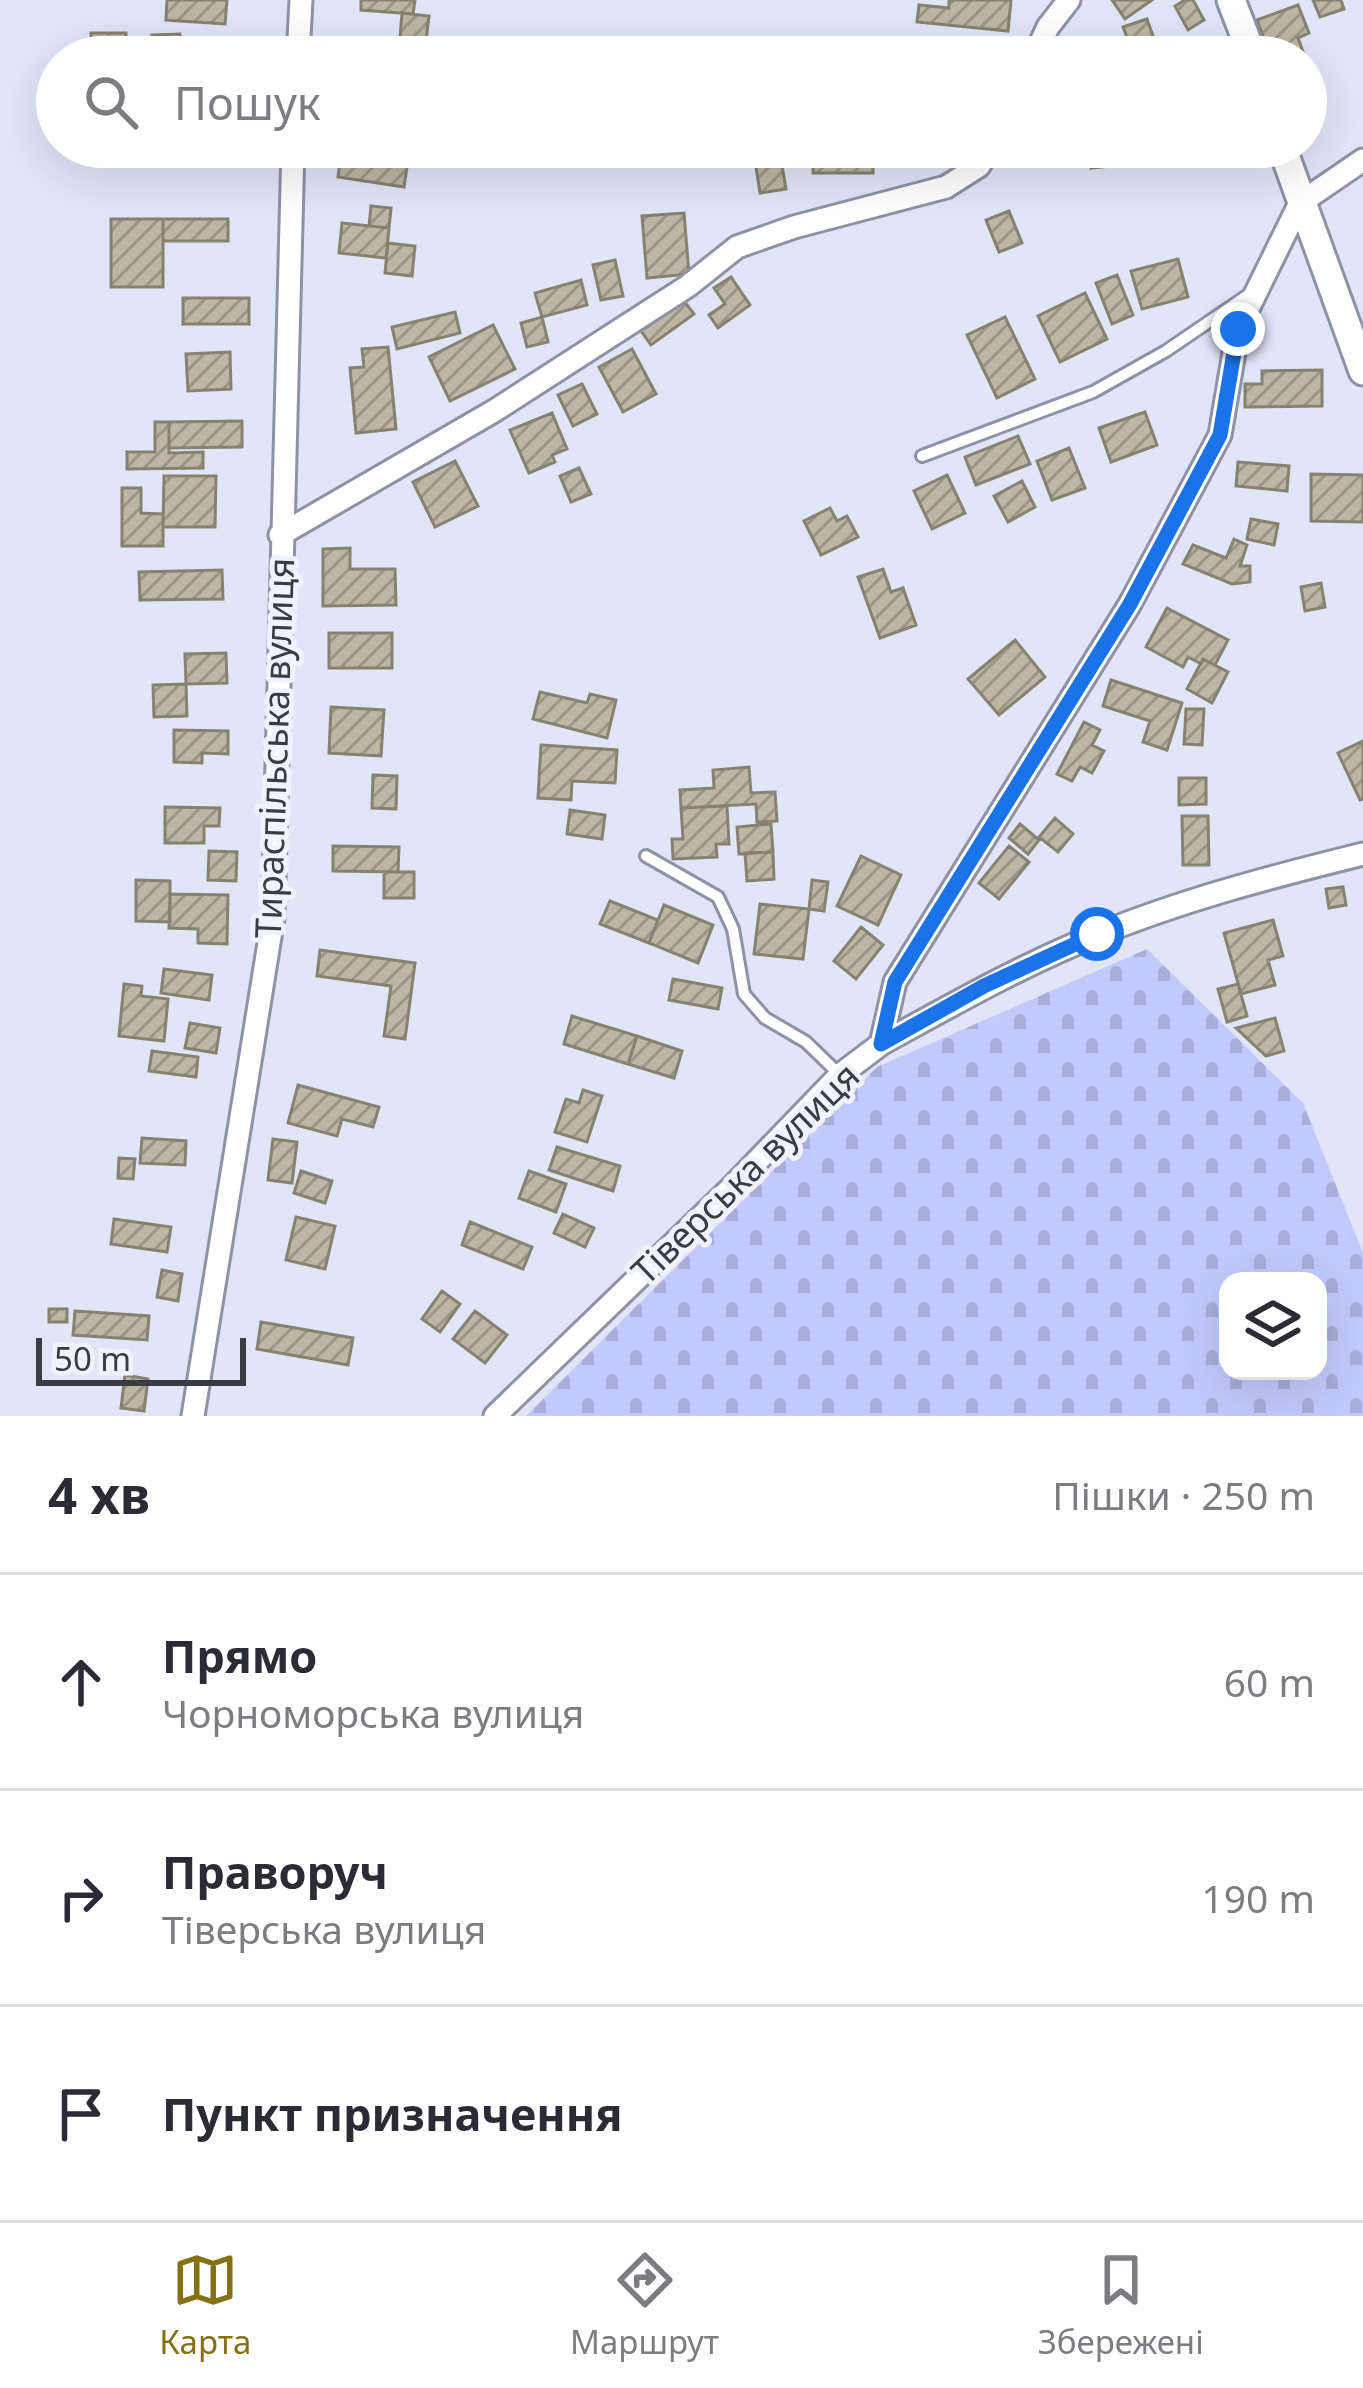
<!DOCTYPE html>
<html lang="uk">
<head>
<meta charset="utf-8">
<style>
  body { margin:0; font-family:"Noto Sans",sans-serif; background:#f7f7f7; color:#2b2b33 }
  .controls { position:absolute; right:36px; bottom:36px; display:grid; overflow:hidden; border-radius:24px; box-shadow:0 12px 48px #0002 }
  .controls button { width:108px; height:108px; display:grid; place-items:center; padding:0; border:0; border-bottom:3px solid #e1e1e2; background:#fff; color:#2b2b33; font:60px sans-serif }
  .scale { position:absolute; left:36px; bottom:30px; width:210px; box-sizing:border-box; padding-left:12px; border:6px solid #3a3c43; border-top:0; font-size:33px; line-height:42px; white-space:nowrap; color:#3a3c43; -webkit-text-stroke:9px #f0f3fe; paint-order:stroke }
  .stop { position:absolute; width:36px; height:36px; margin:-27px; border:9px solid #1a73e8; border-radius:50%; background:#fff }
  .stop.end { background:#1a73e8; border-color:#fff; box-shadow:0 3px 12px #0008 }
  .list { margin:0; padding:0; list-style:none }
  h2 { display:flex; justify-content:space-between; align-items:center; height:156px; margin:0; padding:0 48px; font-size:51px }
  h2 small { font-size:39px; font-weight:400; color:#7c7c81 }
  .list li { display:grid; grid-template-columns:78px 1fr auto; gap:36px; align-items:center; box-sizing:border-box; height:216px; padding:0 48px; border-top:3px solid #e1e1e2 }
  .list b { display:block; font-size:45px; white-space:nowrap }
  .list p { margin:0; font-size:39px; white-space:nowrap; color:#7c7c81 }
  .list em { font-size:39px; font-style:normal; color:#7c7c81 }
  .icon { flex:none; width:66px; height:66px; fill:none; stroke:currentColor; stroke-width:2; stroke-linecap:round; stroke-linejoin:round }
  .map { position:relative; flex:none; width:1363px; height:1416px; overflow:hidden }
  .search { position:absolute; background:#fff; box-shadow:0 12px 48px #0002; left:36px; right:36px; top:36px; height:132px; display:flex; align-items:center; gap:30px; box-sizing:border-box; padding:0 42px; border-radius:66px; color:#7c7c81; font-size:45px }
  .sheet { height:804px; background:#fff }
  nav { display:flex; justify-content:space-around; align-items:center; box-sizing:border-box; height:168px; border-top:3px solid #e1e1e2; background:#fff; font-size:33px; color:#7c7c81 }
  nav a { display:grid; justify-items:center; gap:6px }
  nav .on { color:#857112 }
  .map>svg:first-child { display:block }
  .cemetery { fill:url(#cemetery-stones); fill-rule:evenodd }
  .building { fill:url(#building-hatch); stroke:#868270; stroke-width:3 }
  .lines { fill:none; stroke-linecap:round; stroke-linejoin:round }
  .service-casing { stroke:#8f92a4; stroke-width:16 }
  .minor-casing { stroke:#8f92a4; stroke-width:27 }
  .tertiary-casing { stroke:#8f92a4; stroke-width:33 }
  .service { stroke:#fff; stroke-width:10 }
  .minor { stroke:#fff; stroke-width:21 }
  .tertiary { stroke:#fff; stroke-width:27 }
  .route { stroke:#1a73e8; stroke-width:15 }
  .labels { text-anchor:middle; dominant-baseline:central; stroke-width:10; stroke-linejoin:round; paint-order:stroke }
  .street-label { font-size:36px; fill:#3a3c43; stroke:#f0f3fe }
</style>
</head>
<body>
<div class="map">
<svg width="1363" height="1416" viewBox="0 0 1363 1416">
  <defs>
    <pattern id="cemetery-stones" width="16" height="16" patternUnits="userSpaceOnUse" patternTransform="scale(3)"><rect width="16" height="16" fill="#c2cafc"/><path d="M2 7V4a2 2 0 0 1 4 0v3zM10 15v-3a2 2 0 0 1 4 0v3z" fill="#a7aed9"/></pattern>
    <pattern id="building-hatch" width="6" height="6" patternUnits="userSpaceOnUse" patternTransform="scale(3)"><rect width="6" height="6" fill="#bcb7a4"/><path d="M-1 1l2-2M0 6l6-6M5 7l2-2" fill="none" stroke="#9a9687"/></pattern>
  </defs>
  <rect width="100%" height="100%" fill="#e1e5f8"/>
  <path class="cemetery" d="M1147 949 1303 1103 1363 1253V1416H526L877 1067ZM1228 1281H1318V1371H1228Z"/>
  <path class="building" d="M167 0H227L225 24 166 20Z
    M361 0H415L413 14 361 10Z
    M949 0H1011L1008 31 917 22 919 5 949 8Z
    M1112 0H1152L1125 19Z
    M1185 0H1193L1204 20 1188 30 1175 6Z
    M1313 0H1341L1344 9 1320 17Z
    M1298 5 1309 33 1298 38 1305 57H1271L1257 20Z
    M402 13 429 16 426 41 400 38Z
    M1147 19 1154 39 1131 48 1123 27Z
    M91 33H126V57H91Z
    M180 34 181 57H152V35Z
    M936 40 1003 56V57H931Z
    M342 147H410L404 187 338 177Z
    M753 147H779L786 189 760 193Z
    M813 147H873V173H813Z
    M1089 147H1120L1121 165 1091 168Z
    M371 206 391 208 389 228 369 226Z
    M1009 211 1022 243 999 252 986 220Z
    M684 213 689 274 647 278 642 216Z
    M111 219H163V287H111Z
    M163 219H228V241H163Z
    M342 223 389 228 386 258 339 253Z
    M388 243 415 246 412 276 385 273Z
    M1178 259 1188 297 1142 309 1131 271Z
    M615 260 623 296 601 300 593 265Z
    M1117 275 1133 315 1112 324 1096 283Z
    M731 277 750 305 718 328 709 315 725 304 714 288Z
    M581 280 587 305 542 317 535 293Z
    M1085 293 1107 339 1060 362 1038 316Z
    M183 298H249V324H183Z
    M684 301 694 314 651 345 641 331Z
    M455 312 460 333 397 349 392 327Z
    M542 317 548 342 527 347 521 323Z
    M1005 317 1035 379 997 398 967 335Z
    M493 325 515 369 450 401 429 357Z
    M388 347 396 429 356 433 350 368 364 367 362 349Z
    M632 349 656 394 623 412 599 367Z
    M230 352 231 389 188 391 186 354Z
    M1322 370V406L1245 407V384H1262V371Z
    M582 384 597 414 573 426 558 395Z
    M1145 412 1157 445 1111 462 1099 428Z
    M552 413 567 449 552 455 555 462 529 473 510 430Z
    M242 421V447L169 448V422Z
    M155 422H169V453L203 452V468L127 469V452H155Z
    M1018 436 1030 464 976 485 965 457Z
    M1069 448 1085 488 1052 500 1037 461Z
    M455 461 478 506 435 527 413 482Z
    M1238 462 1289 466 1287 491 1236 486Z
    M579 468 591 494 571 502 560 476Z
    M1311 474 1363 475V522L1311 521Z
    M947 475 965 513 932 529 914 491Z
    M164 476H216L215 527H163Z
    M1022 481 1035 507 1008 522 994 496Z
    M122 488H141V513L163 514V546H122Z
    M830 508 837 521 847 516 858 537 821 555 804 521Z
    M1251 519 1278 524 1274 545 1247 539Z
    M1234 539 1247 545 1240 566H1250V582L1232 584 1183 564 1193 545 1226 558Z
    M350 548V569H395L396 605 323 606V549Z
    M883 569 891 592 903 588 916 625 880 638 858 577Z
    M222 570 223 599 140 600 139 572Z
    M1321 583 1325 607 1305 611 1301 587Z
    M1167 608 1228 640 1215 665 1203 659 1201 664 1188 657 1183 667 1146 647Z
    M329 633H392V668H329Z
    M1015 640 1045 677 999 715 968 679Z
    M226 653 227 683 186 684 185 654Z
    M1203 659 1228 672 1212 703 1187 689Z
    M1111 680 1182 703 1167 750 1143 742 1150 721 1103 706Z
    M186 684 187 716 154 717 153 685Z
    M540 692 587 703 590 694 616 700 607 738 533 719Z
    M331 707 384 710 381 756 329 753Z
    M1186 709H1204L1202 745 1184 744Z
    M1084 722 1100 730 1092 745 1104 751 1092 773 1080 767 1072 781 1057 774Z
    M174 730 228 731V754L202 753V763L174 762Z
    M1363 741V799L1360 800 1338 753Z
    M541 745 617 750 615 783 572 781 571 800 538 798Z
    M749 767 751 793 775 792 777 821 757 822 756 804 681 808 680 790 714 788 713 770Z
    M373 775 397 776 396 809 372 808Z
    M1179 778H1206V804L1179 805Z
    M727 806 729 844H716L717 857 673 859 672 839H683L681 808Z
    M165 807 220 808 219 826H204V843H165Z
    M570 810 605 815 602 839 567 834Z
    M1182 816H1208L1209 865H1183Z
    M1055 818 1073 834 1058 852 1039 837Z
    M771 824 773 852 739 854 737 827Z
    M1020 824 1039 840 1028 854 1009 838Z
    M333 846 399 847 398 872 333 871Z
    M1009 846 1029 862 999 899 979 883Z
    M209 851 237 852 236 881 208 880Z
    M773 852 774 879 747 881 745 853Z
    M861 856 901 875 878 925 837 906Z
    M384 872H414V898H384Z
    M136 880 170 881V922L136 921Z
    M812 880 828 882 824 911 809 909Z
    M1343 887 1346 905 1329 908 1326 889Z
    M170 894 228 895 227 944 198 943V929L169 928Z
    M610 901 658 920 649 943 600 924Z
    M760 904 809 909 803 959 754 954Z
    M664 905 713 925 698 963 649 943Z
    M1273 920 1283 956 1268 960 1275 985 1241 994 1224 933Z
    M861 927 883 945 856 979 834 961Z
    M320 950 415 963 405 1039 384 1036 391 986 317 976Z
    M164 969 212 975 209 1000 161 993Z
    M673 979 722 988 718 1009 669 1000Z
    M124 984 142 986 141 996 168 999 164 1041 119 1036Z
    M1238 984 1247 1016 1227 1022 1218 989Z
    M572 1016 637 1036 628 1064 564 1044Z
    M1275 1018 1284 1051 1266 1056 1236 1028Z
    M190 1023 220 1028 216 1053 185 1048Z
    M637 1036 682 1051 674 1078 628 1064Z
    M152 1051 198 1057 196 1077 149 1071Z
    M298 1085 379 1107 373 1127 342 1119 337 1136 288 1123Z
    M583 1090 602 1096 587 1142 555 1132 566 1099 579 1103Z
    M142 1138 186 1141 185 1165 140 1163Z
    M273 1139 297 1142 292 1183 268 1180Z
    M557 1147 620 1166 613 1191 549 1170Z
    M119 1158 135 1159 133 1179 118 1178Z
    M301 1171 332 1181 325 1203 294 1193Z
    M529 1171 566 1184 556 1212 519 1198Z
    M563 1214 594 1228 585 1247 554 1233Z
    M296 1217 335 1226 325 1269 286 1260Z
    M114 1219 171 1227 167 1252 111 1244Z
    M470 1222 532 1247 523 1269 462 1245Z
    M162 1270 182 1274 178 1301 157 1297Z
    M442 1291 460 1304 440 1332 422 1319Z
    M49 1309H67V1322H49Z
    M75 1311 149 1316 147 1340 73 1335Z
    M475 1311 507 1335 485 1363 453 1339Z
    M261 1322 353 1338 348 1365 257 1349Z
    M125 1375 148 1379 144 1411 121 1408Z"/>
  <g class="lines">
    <defs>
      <path id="service" d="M922 456 1093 392 1166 351 1251 293
        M646 856 718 897 733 929 744 994 765 1018 806 1042 840 1075"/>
      <path id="minor" d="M298 57 301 0
        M1034 57 1048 27 1069 0
        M280 535 494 411 688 286 737 247 794 227 946 187 979 166 990 147
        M881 1044C952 1005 1022 965 1097 935 1182 900 1274 876 1363 854
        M193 1416 273 918 293 147
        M495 1416 730 1189 840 1075 881 1044 895 982 1130 604 1220 435 1238 329 1300 203 1363 160"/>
      <path id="tertiary" d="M1231 0 1253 57
        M1282 147 1363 371"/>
    </defs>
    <use href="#service" class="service-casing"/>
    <use href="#minor" class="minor-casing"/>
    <use href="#tertiary" class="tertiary-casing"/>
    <use href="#service" class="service"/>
    <use href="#minor" class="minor"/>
    <use href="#tertiary" class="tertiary"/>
  </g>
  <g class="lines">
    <path class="route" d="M1097 934 984 986 881 1044 895 982 1130 604 1220 435 1238 329"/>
  </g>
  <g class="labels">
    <g class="street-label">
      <text transform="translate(274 748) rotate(-88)">Тираспільська вулиця</text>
      <text transform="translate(745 1173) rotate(-44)">Тіверська вулиця</text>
    </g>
  </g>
</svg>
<div class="controls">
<button><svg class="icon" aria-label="layers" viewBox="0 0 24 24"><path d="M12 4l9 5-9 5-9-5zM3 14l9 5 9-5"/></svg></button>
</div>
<div class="scale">50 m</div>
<div class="stop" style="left:1097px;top:934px"></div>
<div class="stop end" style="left:1238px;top:329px"></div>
<div class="search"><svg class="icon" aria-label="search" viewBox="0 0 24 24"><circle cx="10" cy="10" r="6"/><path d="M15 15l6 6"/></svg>Пошук</div>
</div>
<section class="sheet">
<h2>4 хв<small>Пішки · 250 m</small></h2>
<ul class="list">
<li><svg class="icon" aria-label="ahead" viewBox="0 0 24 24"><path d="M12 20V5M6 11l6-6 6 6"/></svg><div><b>Прямо</b><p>Чорноморська вулиця</p></div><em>60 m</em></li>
<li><svg class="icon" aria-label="right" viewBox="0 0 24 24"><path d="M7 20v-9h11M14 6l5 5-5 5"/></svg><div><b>Праворуч</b><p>Тіверська вулиця</p></div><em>190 m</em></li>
<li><svg class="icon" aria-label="arrive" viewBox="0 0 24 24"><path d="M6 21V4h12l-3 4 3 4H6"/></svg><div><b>Пункт призначення</b></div></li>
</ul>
</section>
<nav>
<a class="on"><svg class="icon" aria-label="map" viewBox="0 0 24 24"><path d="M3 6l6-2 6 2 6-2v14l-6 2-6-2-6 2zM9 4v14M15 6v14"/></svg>Карта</a>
<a><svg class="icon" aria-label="directions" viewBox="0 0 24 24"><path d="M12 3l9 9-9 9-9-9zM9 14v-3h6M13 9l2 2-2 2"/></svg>Маршрут</a>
<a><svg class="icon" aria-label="saved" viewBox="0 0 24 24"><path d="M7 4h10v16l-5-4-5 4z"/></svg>Збережені</a>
</nav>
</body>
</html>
